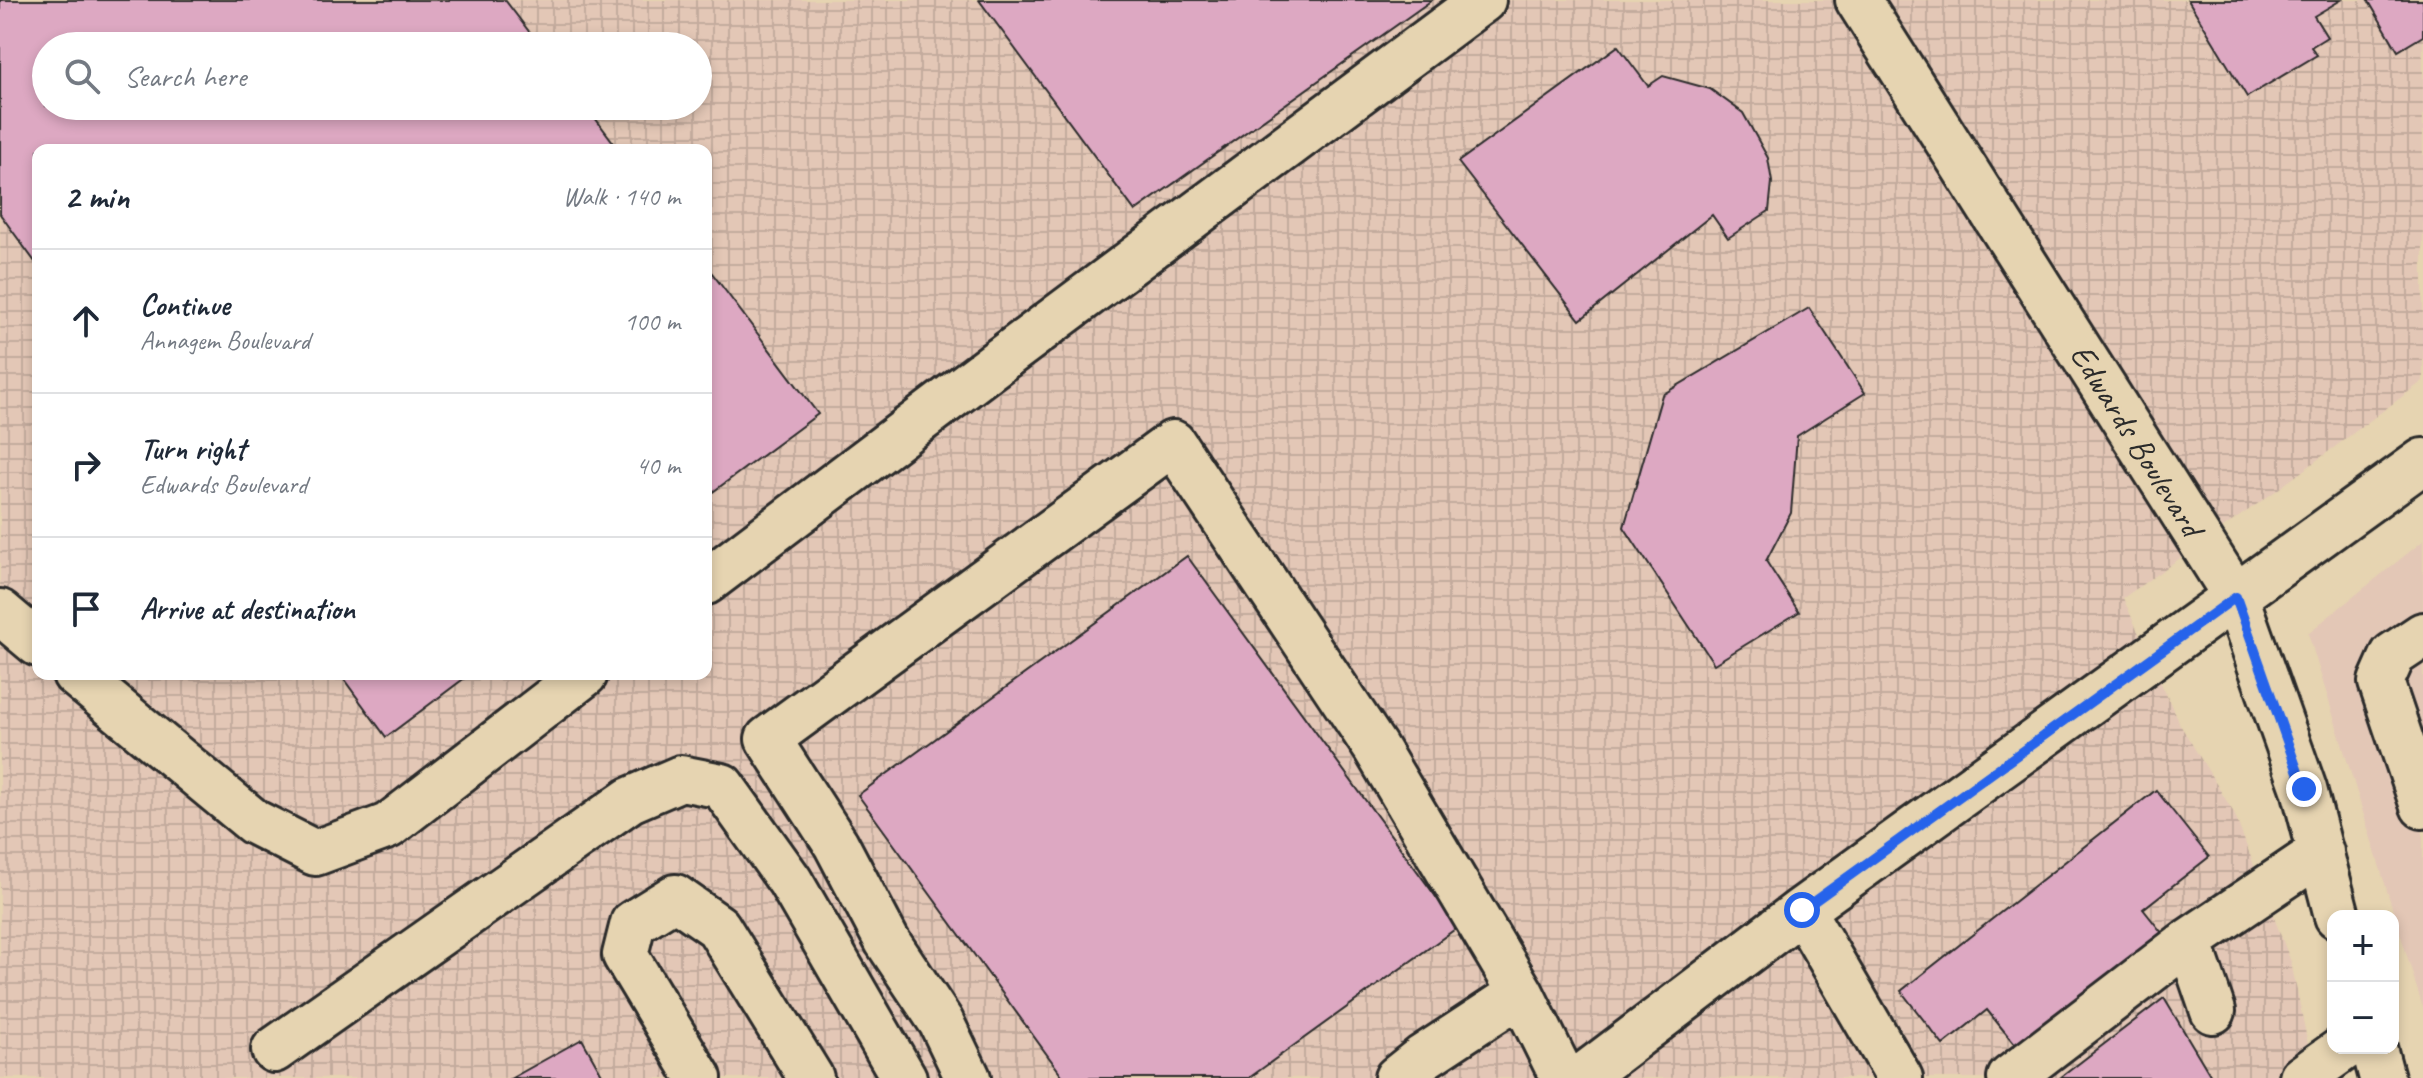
<!DOCTYPE html>
<html lang="en">
<head>
<meta charset="utf-8">
<style>
  body { margin:0; font-family:Caveat,sans-serif; background:#f6f6f7; color:#1f2937 }
  .controls { position:absolute; right:24px; bottom:24px; display:grid; overflow:hidden; border-radius:16px; box-shadow:0 4px 12px #0003 }
  .controls button { width:72px; height:72px; display:grid; place-items:center; padding:0; border:0; border-bottom:2px solid #e0e1e3; background:#fff; color:#1f2937; font:40px sans-serif }
  .stop { position:absolute; width:24px; height:24px; margin:-18px; border:6px solid #2563eb; border-radius:50%; background:#fff }
  .stop.end { background:#2563eb; border-color:#fff; box-shadow:0 2px 8px #0008 }
  .list { margin:0; padding:0; list-style:none }
  h2 { display:flex; justify-content:space-between; align-items:center; height:104px; margin:0; padding:0 32px; font-size:34px }
  h2 small { font-size:26px; font-weight:400; color:#747a83 }
  .list li { display:grid; grid-template-columns:52px 1fr auto; gap:24px; align-items:center; box-sizing:border-box; height:144px; padding:0 32px; border-top:2px solid #e0e1e3 }
  .list b { display:block; font-size:30px; white-space:nowrap }
  .list p { margin:0; font-size:26px; white-space:nowrap; color:#747a83 }
  .list em { font-size:26px; font-style:normal; color:#747a83 }
  .icon { flex:none; width:44px; height:44px; fill:none; stroke:currentColor; stroke-width:2; stroke-linecap:round; stroke-linejoin:round }
  .map { position:relative; flex:none; width:2423px; height:1078px; overflow:hidden }
  .search { position:absolute; background:#fff; box-shadow:0 4px 12px #0003; left:32px; top:32px; width:680px; height:88px; display:flex; align-items:center; gap:20px; box-sizing:border-box; padding:0 28px; border-radius:44px; color:#747a83; font-size:30px }
  .panel { position:absolute; background:#fff; box-shadow:0 4px 12px #0003; left:32px; top:144px; width:680px; height:536px; border-radius:16px }
  .map>svg:first-child { display:block }
  .built { fill:#e3c7b6 }
  .industrial { fill:url(#industrial-grid); fill-rule:evenodd }
  .building { fill:#dda8c2; stroke:#2b2b2b; stroke-width:2 }
  .lines { fill:none; stroke-linecap:round; stroke-linejoin:round }
  .minor-casing { stroke:#2b2b2b; stroke-width:50 }
  .minor { stroke:#e6d4b1; stroke-width:44 }
  .route { stroke:#2563eb; stroke-width:10 }
  .labels { text-anchor:middle; dominant-baseline:central; stroke-width:6; stroke-linejoin:round; paint-order:stroke }
  .street-label { font-size:34px; fill:#2b2b2b; stroke:#e6d4b1 }
</style>
</head>
<body>
<div class="map">
<svg width="2423" height="1078" viewBox="0 0 2423 1078">
  <defs>
    <pattern id="industrial-grid" width="8" height="8" patternUnits="userSpaceOnUse" patternTransform="scale(2)"><rect width="8" height="8" fill="#e3c7b6"/><path d="M0 4h8M4 0v8" fill="none" stroke="#c3ab9d"/></pattern>
  </defs>
  <rect width="100%" height="100%" fill="#e6d4b1"/>
  <filter id="ink" filterUnits="userSpaceOnUse"><feTurbulence type="fractalNoise" baseFrequency=".0125" numOctaves="2"/><feDisplacementMap in="SourceGraphic" scale="16" xChannelSelector="R" yChannelSelector="G"/><feConvolveMatrix kernelMatrix="1 2 1 2 8 2 1 2 1" color-interpolation-filters="sRGB"/></filter>
  <g filter="url(#ink)">
    <path class="built" d="M2423 541V1008L2308 633Z"/>
    <path class="industrial" d="M0 0H2423V381L2273 493 2123 598 2179 723 2234 813 2291 962 2315 1078H0ZM46 46H698V106H46ZM38 150H706V674H38Z"/>
    <path class="building" d="M0 0H505L540 46H46V106H586L619 150H38V266L0 214Z
      M979 0H1432L1135 211Z
      M2188 0H2341L2314 16 2327 37 2311 47 2317 55 2247 97Z
      M2368 0H2423V36L2398 51Z
      M1618 46 1648 86 1663 76 1710 89 1743 113 1768 158 1772 182 1769 211 1728 238 1712 215 1580 320 1458 162Z
      M706 265 818 414 706 497Z
      M1809 308 1865 393 1797 436 1791 513 1766 561 1799 612 1714 664 1624 527 1662 395Z
      M1187 556 1458 927 1249 1078H1064L858 795Z
      M340 674H470L386 737Z
      M2156 790 2209 857 2143 909 2170 943 2025 1057 1987 1010 1943 1045 1901 991Z
      M2164 998 2212 1078H2060Z
      M582 1039 604 1078H512Z"/>
    <g class="lines">
      <defs>
        <path id="minor" d="M1858 0 2236 597 2304 789 2337 916
          M706 582 992 366 1483 0
          M0 612 38 644
          M2423 635 2393 655 2381 682 2423 806
          M75 674 254 822 315 853 388 826 585 674
          M1802 910 1900 1078
          M2189 941 2213 1011
          M1521 993 1563 1078
          M2374 1048 2382 1078
          M274 1050 630 800 681 778 722 786 790 881 904 1078
          M699 1078 625 955 633 923 675 897 718 927 811 1078
          M968 1078 941 1022 887 941 836 844 768 739 1173 443 1375 747 1521 993 1422 1058 1397 1078
          M1581 1078 1802 910 2423 461
          M2010 1078 2189 941 2321 852
          M2302 1078 2344 1048"/>
      </defs>
      <use href="#minor" class="minor-casing"/>
      <use href="#minor" class="minor"/>
    </g>
  </g>
  <g class="lines" filter="url(#ink)">
    <path class="route" d="M1802 910 2236 597 2304 789"/>
  </g>
  <g class="labels">
    <g class="street-label">
      <text transform="translate(2137 440) rotate(58)">Edwards Boulevard</text>
    </g>
  </g>
</svg>
<div class="controls">
<button>+</button>
<button>−</button>
</div>
<div class="stop" style="left:1802px;top:910px"></div>
<div class="stop end" style="left:2304px;top:789px"></div>
<div class="search"><svg class="icon" aria-label="search" viewBox="0 0 24 24"><circle cx="10" cy="10" r="6"/><path d="M15 15l6 6"/></svg>Search here</div>
<section class="panel">
<h2>2 min<small>Walk · 140 m</small></h2>
<ul class="list">
<li><svg class="icon" aria-label="ahead" viewBox="0 0 24 24"><path d="M12 20V5M6 11l6-6 6 6"/></svg><div><b>Continue</b><p>Annagem Boulevard</p></div><em>100 m</em></li>
<li><svg class="icon" aria-label="right" viewBox="0 0 24 24"><path d="M7 20v-9h11M14 6l5 5-5 5"/></svg><div><b>Turn right</b><p>Edwards Boulevard</p></div><em>40 m</em></li>
<li><svg class="icon" aria-label="arrive" viewBox="0 0 24 24"><path d="M6 21V4h12l-3 4 3 4H6"/></svg><div><b>Arrive at destination</b></div></li>
</ul>
</section>
</div>
</body>
</html>
